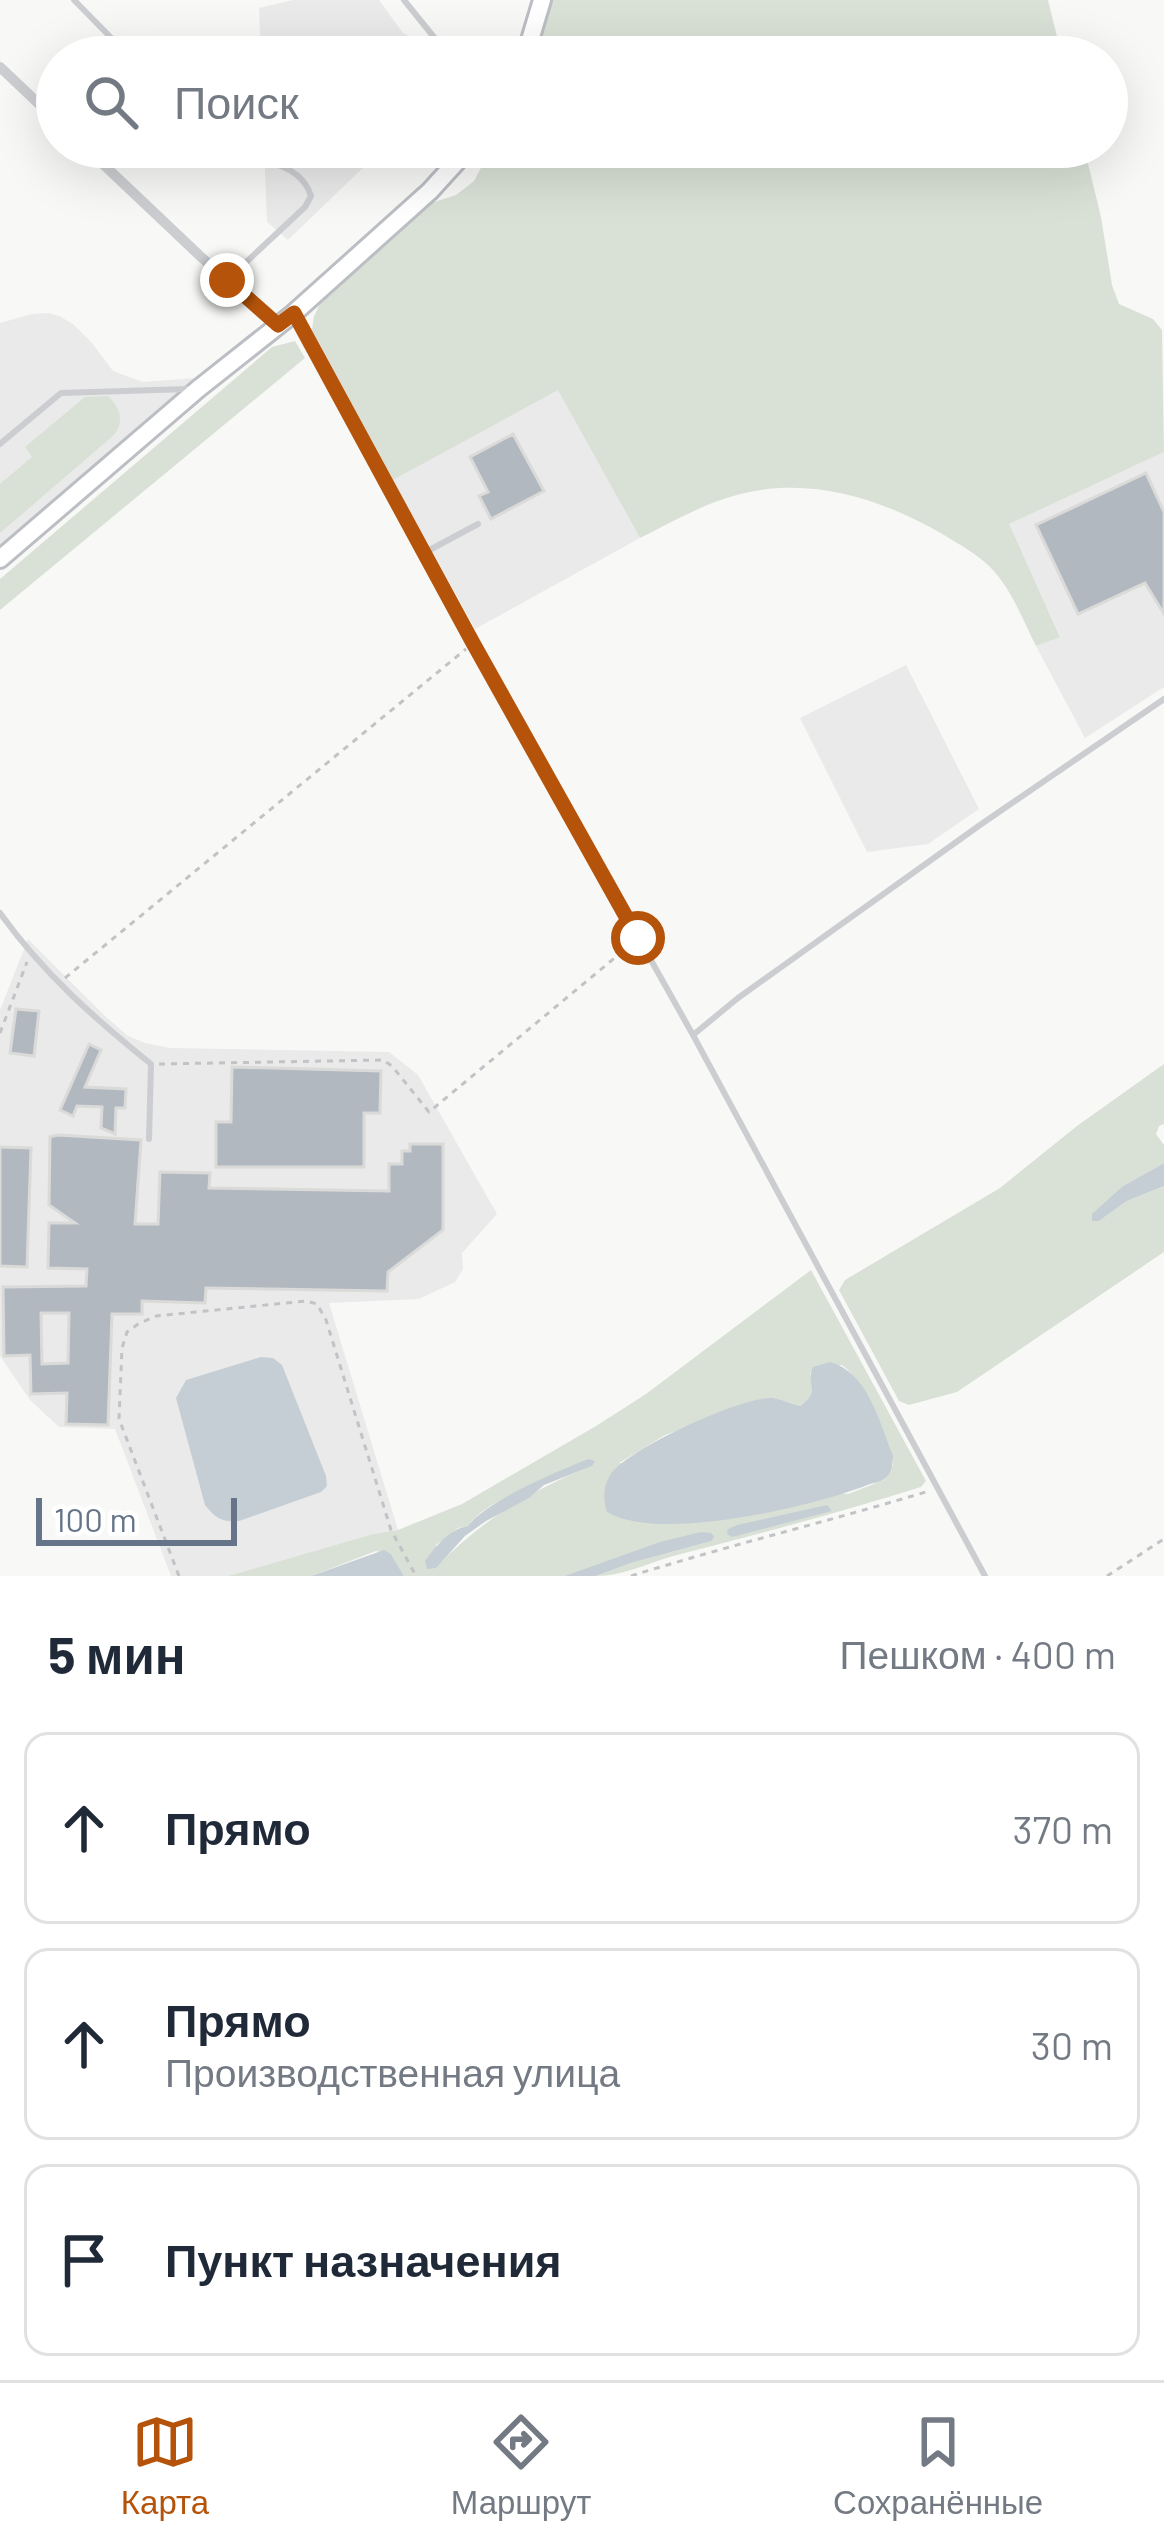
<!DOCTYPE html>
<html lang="ru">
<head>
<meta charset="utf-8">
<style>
  body { margin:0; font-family:Barlow,sans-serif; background:#f6f6f7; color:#1f2937 }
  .scale { position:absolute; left:36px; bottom:30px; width:201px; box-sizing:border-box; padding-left:12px; border:6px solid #657489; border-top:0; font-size:33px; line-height:42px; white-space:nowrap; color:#657489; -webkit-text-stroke:9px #fff; paint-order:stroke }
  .stop { position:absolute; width:36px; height:36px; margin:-27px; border:9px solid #b45309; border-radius:50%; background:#fff }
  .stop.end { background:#b45309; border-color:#fff; box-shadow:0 3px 12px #0008 }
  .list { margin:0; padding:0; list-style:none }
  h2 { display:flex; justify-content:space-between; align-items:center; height:156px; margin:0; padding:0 48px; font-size:51px }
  h2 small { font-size:39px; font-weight:400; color:#747a83 }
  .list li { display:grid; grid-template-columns:78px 1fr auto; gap:36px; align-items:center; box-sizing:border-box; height:192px; margin:0 24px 24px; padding:0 24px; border:3px solid #e0e1e3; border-radius:24px }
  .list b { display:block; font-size:45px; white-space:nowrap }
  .list p { margin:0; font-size:39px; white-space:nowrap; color:#747a83 }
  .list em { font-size:39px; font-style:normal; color:#747a83 }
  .icon { flex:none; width:66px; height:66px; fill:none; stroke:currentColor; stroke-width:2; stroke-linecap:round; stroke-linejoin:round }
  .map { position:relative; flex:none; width:1164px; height:1576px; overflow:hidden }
  .search { position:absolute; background:#fff; box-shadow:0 12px 48px #0002; left:36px; right:36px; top:36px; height:132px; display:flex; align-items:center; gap:30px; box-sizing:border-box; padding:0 42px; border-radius:66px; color:#747a83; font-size:45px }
  .sheet { height:804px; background:#fff }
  nav { display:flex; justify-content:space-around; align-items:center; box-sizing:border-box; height:168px; border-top:3px solid #e0e1e3; background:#fff; font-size:33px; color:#747a83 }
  nav a { display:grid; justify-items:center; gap:6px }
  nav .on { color:#b45309 }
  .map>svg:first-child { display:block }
  .built { fill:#e9eae9 }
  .green { fill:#d9e1d6; fill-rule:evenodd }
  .water { fill:#c6ced5 }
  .building { fill:#b2b8c0; stroke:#dadad8; stroke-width:3; fill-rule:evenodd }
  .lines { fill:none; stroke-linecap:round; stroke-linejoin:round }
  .primary-casing { stroke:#bbbec3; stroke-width:22 }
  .path { stroke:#c1c3c6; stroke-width:3; stroke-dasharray:6 6; stroke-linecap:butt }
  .service { stroke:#cbcdd1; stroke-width:6 }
  .minor { stroke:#cbcdd1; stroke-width:10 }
  .primary { stroke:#fff; stroke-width:16 }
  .route { stroke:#b45309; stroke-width:15 }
</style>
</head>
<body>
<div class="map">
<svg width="1164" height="1576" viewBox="0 0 1164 1576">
  <rect width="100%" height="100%" fill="#f8f9f6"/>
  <path class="built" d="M293 0H379L403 33 427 46 437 57H261L259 8Z
    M264 147H373L370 161 288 240 267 222Z
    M48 313 59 316 73 324 92 343 113 371 143 382 196 378 0 548V323L32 314Z
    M558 389 640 538 475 629 393 480Z
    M1164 452V687L1085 738 1036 646 1060 636 1008 524Z
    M906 665 979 809 928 844 867 852 800 718Z
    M28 939 104 1015 128 1036 145 1043 170 1048 389 1052 418 1075 497 1214 462 1253 463 1269 455 1282 419 1299 329 1303 398 1530 373 1534 228 1576H171L115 1429 59 1427 30 1400 0 1356V1010Z"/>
  <path class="green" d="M551 0H1048L1062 57H535Z
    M492 147H1084L1101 217 1112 285 1119 304 1153 319 1162 330 1164 452 1009 524 1060 637 1036 646C1023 620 1011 588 990 567 977 554 960 545 944 535 874 494 794 471 715 502 689 512 664 526 640 538L558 390 393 480 312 330 314 316 320 304 431 203 456 195 474 181Z
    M295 341 305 358 0 610V579L272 347Z
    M108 396C120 408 125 420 114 435L0 533V484L32 457 25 447 85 397Z
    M1164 1064V1124L1159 1126 1156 1134 1164 1145V1163L1123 1186 1099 1221 1127 1201 1164 1186V1252L957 1392 909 1405 899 1401 839 1290 845 1280 1000 1188 1077 1126Z
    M811 1270 926 1481 921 1487C841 1512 759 1534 677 1555 650 1562 624 1576 596 1576L631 1563 712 1541 661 1542 564 1576H404L391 1554 376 1551 311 1576H228L373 1534 398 1530 462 1504 596 1426 646 1394ZM842 1365C870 1387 879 1423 893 1455V1465L884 1480 848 1494 619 1463 665 1435 775 1398 800 1406C814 1396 814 1388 810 1373ZM592 1466C531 1490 482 1520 436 1567V1545L458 1528 468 1526C491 1494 556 1479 592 1466Z"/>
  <path class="water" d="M1164 1163V1186L1127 1201 1099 1221H1092V1214L1123 1186Z
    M261 1357 273 1358 282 1365 326 1476 327 1486 321 1492 239 1521C222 1522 216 1519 205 1505L176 1398 186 1380Z
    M830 1362C868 1372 879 1422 893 1455 893 1464 892 1474 883 1480 878 1483 871 1483 865 1486 810 1507 658 1543 607 1512 603 1499 603 1487 610 1475 627 1449 743 1396 773 1398 782 1399 791 1404 800 1406 822 1390 805 1384 813 1367Z
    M588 1459 595 1461 592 1466 544 1485 529 1498 486 1521 465 1536 436 1568 427 1569 425 1561C436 1546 449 1529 468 1526 486 1501 558 1471 588 1459Z
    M827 1505 832 1511 732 1537 727 1534 728 1529 737 1525Z
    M701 1532 711 1533 714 1536 712 1541 631 1563 596 1576H564L660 1542Z
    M384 1550 391 1554 404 1576H311Z"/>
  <path class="building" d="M513 434 544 491 491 519 479 496 488 492 470 457Z
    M1146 473 1164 512V614L1145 583 1078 614 1036 525Z
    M16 1009 39 1011 34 1056 10 1053Z
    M89 1044 101 1050 85 1087 126 1089 125 1108H116L115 1134 101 1128 102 1107 77 1106 73 1116 60 1110Z
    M232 1067 381 1071 380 1113H364V1167H216V1122H231Z
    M57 1135 141 1140 135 1224H158L160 1172 210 1173 209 1188 389 1191V1164H402V1151H410V1144H443V1230L388 1272 387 1291 206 1288 205 1303 142 1301V1314H112L108 1425 66 1424 67 1393 31 1394 30 1355 4 1356 3 1287 86 1286 87 1269 48 1268 49 1223H75L49 1205 50 1137ZM41 1313H69L68 1363 42 1364Z
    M0 1147 31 1148 27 1267 0 1266Z"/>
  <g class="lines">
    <defs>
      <path id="primary" d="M525 57 542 0
        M0 559 198 389 294 313 430 191 470 147"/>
    </defs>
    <use href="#primary" class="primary-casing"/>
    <path class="path" d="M65 978 466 649
      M0 1033 27 962
      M159 1064 383 1060 392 1066 429 1112 629 946
      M179 1576 119 1419 122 1348 127 1332 138 1324 156 1316 306 1301 317 1304 326 1320 391 1530 416 1576
      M631 1576C730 1545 830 1521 929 1491
      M1107 1576 1164 1539"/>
    <path class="service" d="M74 0 130 57
      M404 0 450 57
      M430 57 441 46
      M227 280 305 207 311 196C300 160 258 164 230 147
      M295 316 473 643 693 1035 985 1576
      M0 444 61 393 188 389
      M424 553 478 524
      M0 913C43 973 94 1018 151 1064L149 1139
      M693 1035 738 998 980 825 1164 699"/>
    <path class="minor" d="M0 67 57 121
      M85 147 200 256 278 325"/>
    <use href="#primary" class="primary"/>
  </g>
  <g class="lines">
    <path class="route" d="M227 280 278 325 294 313 473 643 638 938"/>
  </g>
</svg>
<div class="scale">100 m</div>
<div class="stop" style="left:638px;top:938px"></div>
<div class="stop end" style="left:227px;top:280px"></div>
<div class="search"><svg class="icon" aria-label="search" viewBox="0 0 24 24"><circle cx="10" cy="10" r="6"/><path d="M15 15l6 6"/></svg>Поиск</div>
</div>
<section class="sheet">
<h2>5 мин<small>Пешком · 400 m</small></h2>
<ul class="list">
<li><svg class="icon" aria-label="ahead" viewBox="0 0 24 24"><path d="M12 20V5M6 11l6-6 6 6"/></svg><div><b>Прямо</b></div><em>370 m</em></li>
<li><svg class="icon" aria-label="ahead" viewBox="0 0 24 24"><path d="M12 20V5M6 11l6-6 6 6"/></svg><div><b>Прямо</b><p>Производственная улица</p></div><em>30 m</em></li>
<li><svg class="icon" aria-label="arrive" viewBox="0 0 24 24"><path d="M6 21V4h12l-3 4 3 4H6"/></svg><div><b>Пункт назначения</b></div></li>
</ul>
</section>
<nav>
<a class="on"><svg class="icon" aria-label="map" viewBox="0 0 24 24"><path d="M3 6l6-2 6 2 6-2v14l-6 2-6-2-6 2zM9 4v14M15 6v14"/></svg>Карта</a>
<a><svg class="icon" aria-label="directions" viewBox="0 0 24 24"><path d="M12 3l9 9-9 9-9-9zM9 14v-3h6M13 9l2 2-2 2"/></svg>Маршрут</a>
<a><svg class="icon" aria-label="saved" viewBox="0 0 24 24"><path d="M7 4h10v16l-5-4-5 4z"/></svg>Сохранённые</a>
</nav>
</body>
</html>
